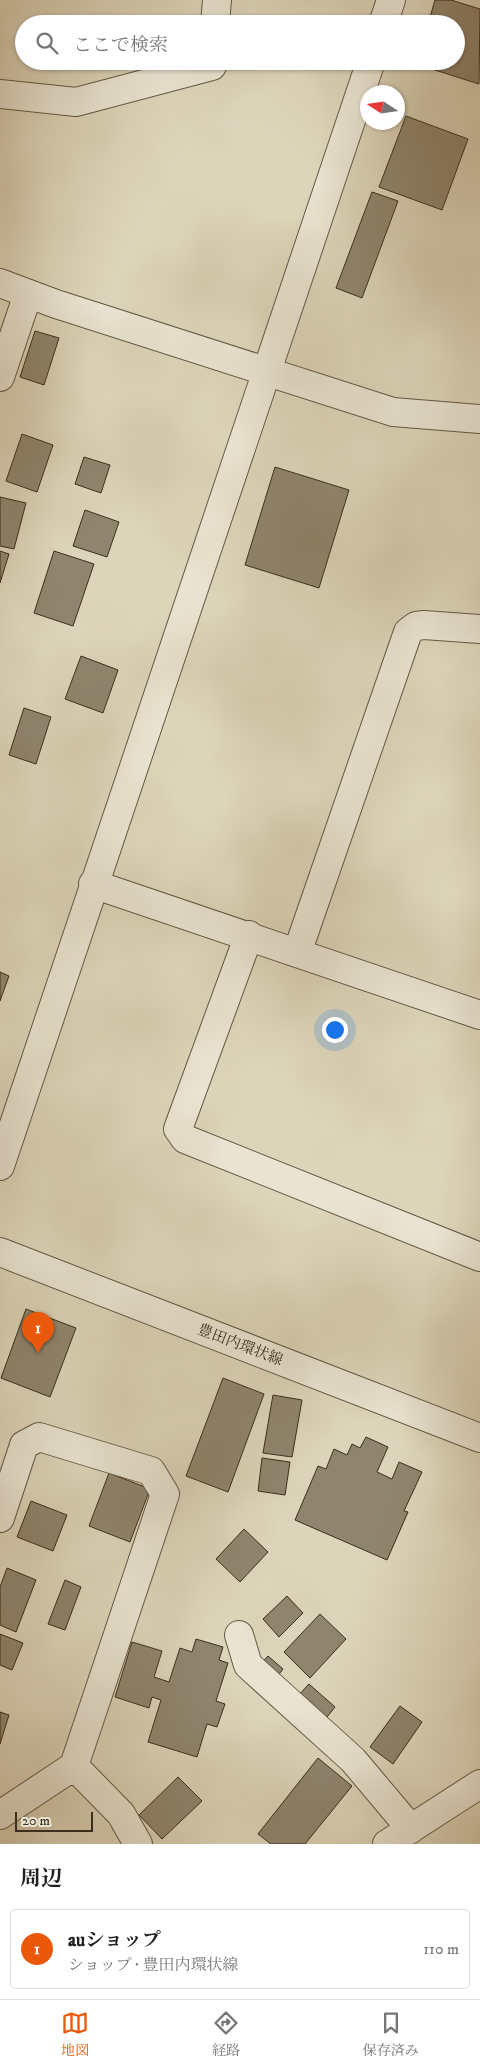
<!DOCTYPE html>
<html lang="ja">
<head>
<meta charset="utf-8">
<style>
  body { margin:0; font-family:"IM FELL DW Pica","Noto Serif JP",serif; background:#f6f6f6; color:#202124 }
  .compass { position:absolute; left:360px; top:85px; width:45px; height:45px; border-radius:50%; background:#fff; box-shadow:0 1px 4px #0004; rotate:282deg }
  .scale { position:absolute; left:15px; bottom:12px; width:78px; box-sizing:border-box; padding-left:5px; border:2px solid #3b2e1c; border-top:0; font-size:14px; line-height:18px; white-space:nowrap; color:#3b2e1c; -webkit-text-stroke:4px #e9e4d2; paint-order:stroke }
  .you { position:absolute; left:334px; top:1029px; width:18px; height:18px; margin:-12px; border:4px solid #fff; border-radius:50%; background:#1a73e8; box-shadow:0 0 0 8px #1a73e833 }
  .badge { display:grid; place-items:center; width:32px; height:32px; border-radius:50%; background:#ea580c; color:#fff; font-size:16px; font-weight:700 }
  .pin { position:absolute; translate:-50% -41px; filter:drop-shadow(0 1px 2px #0008) }
  .pin::after { content:''; position:absolute; top:26px; width:18px; height:15px; background:inherit; clip-path:polygon(0 0,100% 0,50% 100%) }
  .list { margin:0; padding:0; list-style:none }
  h2 { display:flex; justify-content:space-between; align-items:center; height:65px; margin:0; padding:0 20px; font-size:21px }
  h2 small { font-size:16px; font-weight:400; color:#757577 }
  .list li { display:grid; grid-template-columns:32px 1fr auto; gap:15px; align-items:center; box-sizing:border-box; height:80px; margin:0 10px 10px; padding:0 10px; border:1px solid #e0e0e0; border-radius:5px }
  .list b { display:block; font-size:19px; white-space:nowrap }
  .list p { margin:0; font-size:16px; white-space:nowrap; color:#757577 }
  .list em { font-size:16px; font-style:normal; color:#757577 }
  .icon { flex:none; width:28px; height:28px; fill:none; stroke:currentColor; stroke-width:2; stroke-linecap:round; stroke-linejoin:round }
  .map { position:relative; flex:none; width:480px; height:1844px; overflow:hidden }
  .search { position:absolute; background:#fff; box-shadow:0 1px 4px #0004; left:15px; right:15px; top:15px; height:55px; display:flex; align-items:center; gap:12px; box-sizing:border-box; padding:0 18px; border-radius:28px; color:#757577; font-size:19px }
  .sheet { height:155px; background:#fff }
  nav { display:flex; justify-content:space-around; align-items:center; box-sizing:border-box; height:70px; border-top:1px solid #e0e0e0; background:#fff; font-size:14px; color:#757577 }
  nav a { display:grid; justify-items:center; gap:2px }
  nav .on { color:#ea580c }
  .map>svg:first-child { display:block }
  .building { fill:#8f856e; stroke:#3b2e1c }
  .lines { fill:none; stroke-linecap:round; stroke-linejoin:round }
  .minor-casing { stroke:#645844; stroke-width:30 }
  .tertiary-casing { stroke:#645844; stroke-width:30 }
  .minor { stroke:#e9e4d2; stroke-width:28 }
  .tertiary { stroke:#e9e4d2; stroke-width:28 }
  .labels { text-anchor:middle; dominant-baseline:central; stroke-width:4; stroke-linejoin:round; paint-order:stroke }
  .street-label { font-size:15px; fill:#3b2e1c; stroke:#e9e4d2 }
</style>
</head>
<body>
<div class="map">
<svg width="480" height="1844" viewBox="0 0 480 1844">
  <rect width="100%" height="100%" fill="#ddd5ba"/>
  <filter id="stains"><feTurbulence type="fractalNoise" baseFrequency=".004" numOctaves="4"/><feColorMatrix values="0 0 0 0 .2 0 0 0 0 .09 0 0 0 0 .02 0 0 0 .5 -.17"/></filter>
  <radialGradient id="worn" r=".72"><stop offset=".6" stop-color="#630" stop-opacity="0"/><stop offset="1" stop-color="#630" stop-opacity=".3"/></radialGradient>
  <path class="building" d="M435 0H451L480 9 479 84 416 64 417 61H456V24H428Z
    M406 116 468 139 442 210 379 187Z
    M372 192 398 201 362 298 336 288Z
    M35 331 59 338 44 385 20 377Z
    M22 434 53 445 37 492 6 481Z
    M84 457 110 465 101 493 75 484Z
    M275 467 349 490 319 588 245 565Z
    M0 497 26 503 14 549 0 546Z
    M85 510 119 522 107 557 73 546Z
    M0 551 9 554 0 583Z
    M54 551 94 564 73 626 34 613Z
    M81 656 118 670 103 713 65 699Z
    M24 708 51 717 36 764 9 755Z
    M0 972 9 976 0 1001Z
    M26 1309 76 1328 50 1397 1 1378Z
    M223 1378 264 1394 228 1492 186 1476Z
    M273 1395 302 1400 292 1457 263 1453Z
    M366 1437 388 1447 377 1472 392 1479 399 1462 422 1472 404 1511 408 1512 387 1560 295 1520 318 1466 326 1469 334 1449 347 1455 352 1444 360 1448Z
    M262 1458 290 1462 285 1495 258 1491Z
    M109 1473 150 1489 130 1542 89 1526Z
    M31 1501 67 1515 53 1551 17 1537Z
    M244 1529 268 1552 240 1582 216 1559Z
    M7 1568 36 1580 16 1632 0 1625V1587Z
    M65 1580 81 1587 65 1630 48 1624Z
    M287 1596 303 1613 279 1637 263 1619Z
    M320 1614 346 1639 310 1678 284 1652Z
    M0 1634 23 1643 12 1670 0 1665Z
    M196 1639 223 1647 219 1660 228 1663 216 1701 225 1704 217 1727 207 1724 197 1757 148 1742 161 1700 152 1697 149 1708 115 1697 132 1642 162 1651 154 1677 169 1682 180 1648 192 1652Z
    M268 1656 283 1669 273 1682 257 1668Z
    M309 1684 335 1707 323 1722 296 1698Z
    M400 1706 422 1722 393 1764 370 1747Z
    M0 1712 9 1715 0 1744Z
    M318 1758 352 1786 305 1844H271L258 1834Z
    M178 1777 202 1801 162 1839 139 1815Z"/>
  <g class="lines">
    <defs>
      <path id="minor" d="M215 24 217 0
        M0 94 76 102 212 66V61
        M0 377 28 294
        M93 884 480 1015
        M249 935 178 1129 185 1139 480 1257
        M297 953 408 632 416 626 424 625 480 629
        M0 1518 24 1445 39 1437 151 1471 165 1494 74 1766 0 1815
        M239 1635 248 1665 353 1760 411 1829
        M74 1766 121 1814 138 1844
        M387 1844 480 1784"/>
      <path id="tertiary" d="M383 24 391 0
        M0 283 56 304 393 412 480 419
        M0 1166 371 61
        M0 1252 480 1438"/>
    </defs>
    <use href="#minor" class="minor-casing"/>
    <use href="#tertiary" class="tertiary-casing"/>
    <use href="#minor" class="minor"/>
    <use href="#tertiary" class="tertiary"/>
  </g>
  <g class="labels">
    <g class="street-label">
      <text transform="translate(240 1345) rotate(21)">豊田内環状線</text>
    </g>
  </g>
  <rect width="100%" height="100%" filter="url(#stains)"/>
  <rect width="100%" height="100%" fill="url(#worn)"/>
</svg>
<svg class="compass" viewBox="-18 -18 36 36"><path d="M0-13l5 13h-10z" fill="#e53935"/><path d="M0 13l5-13h-10z" fill="#757577"/></svg>
<div class="scale">20 m</div>
<div class="you"></div>
<div class="pin badge" style="left:38px;top:1353px">1</div>
<div class="search"><svg class="icon" aria-label="search" viewBox="0 0 24 24"><circle cx="10" cy="10" r="6"/><path d="M15 15l6 6"/></svg>ここで検索</div>
</div>
<section class="sheet">
<h2>周辺<small></small></h2>
<ul class="list">
<li><span class="badge">1</span><div><b>auショップ</b><p>ショップ · 豊田内環状線</p></div><em>110 m</em></li>
</ul>
</section>
<nav>
<a class="on"><svg class="icon" aria-label="map" viewBox="0 0 24 24"><path d="M3 6l6-2 6 2 6-2v14l-6 2-6-2-6 2zM9 4v14M15 6v14"/></svg>地図</a>
<a><svg class="icon" aria-label="directions" viewBox="0 0 24 24"><path d="M12 3l9 9-9 9-9-9zM9 14v-3h6M13 9l2 2-2 2"/></svg>経路</a>
<a><svg class="icon" aria-label="saved" viewBox="0 0 24 24"><path d="M7 4h10v16l-5-4-5 4z"/></svg>保存済み</a>
</nav>
</body>
</html>
